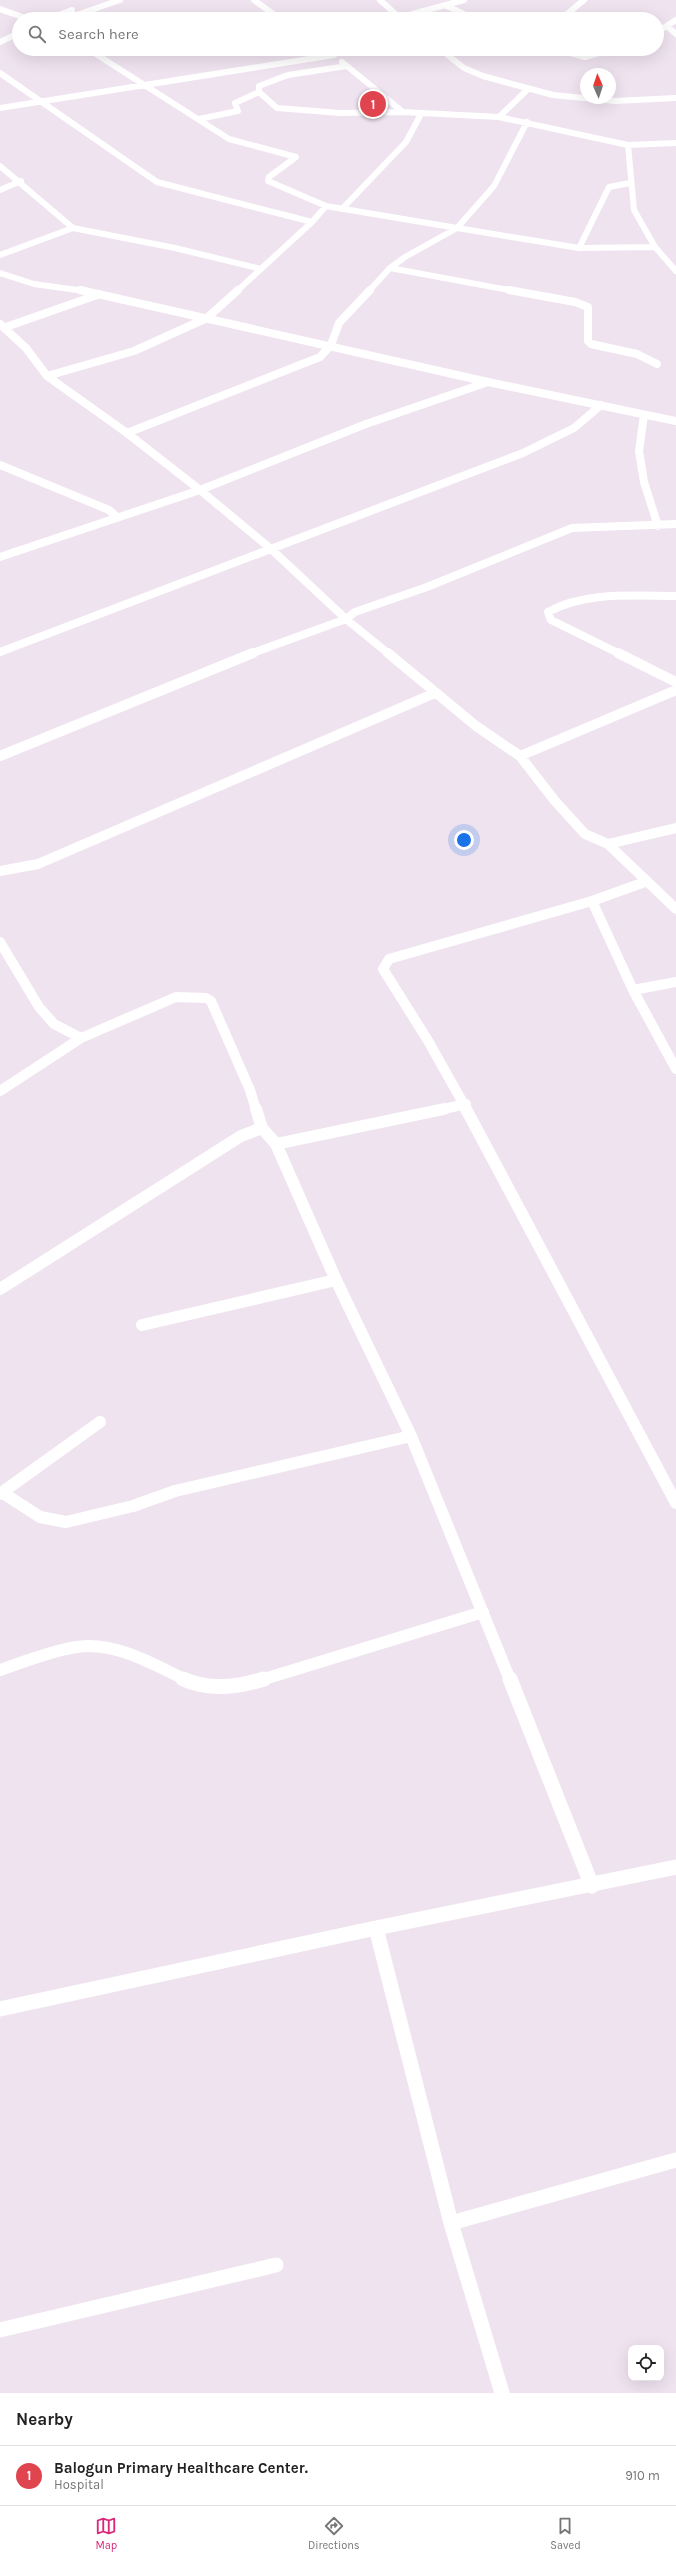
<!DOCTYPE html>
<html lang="en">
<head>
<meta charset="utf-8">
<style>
  body { margin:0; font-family:Karla,sans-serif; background:#f6f6f6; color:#222 }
  .controls { position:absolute; right:12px; bottom:12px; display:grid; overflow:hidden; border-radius:8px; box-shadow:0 4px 16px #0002 }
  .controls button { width:36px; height:36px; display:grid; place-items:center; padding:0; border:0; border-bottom:1px solid #e0e0e0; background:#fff; color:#222; font:20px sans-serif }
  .compass { position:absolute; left:580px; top:68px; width:36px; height:36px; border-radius:50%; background:#fff; box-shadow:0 4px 16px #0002; rotate:357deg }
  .you { position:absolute; left:464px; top:840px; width:14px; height:14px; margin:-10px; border:3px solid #fff; border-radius:50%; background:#1a73e8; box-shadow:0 0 0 6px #1a73e833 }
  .badge { display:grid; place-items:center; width:26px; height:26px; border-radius:50%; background:#db2777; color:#fff; font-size:13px; font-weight:700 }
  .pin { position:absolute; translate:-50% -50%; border:2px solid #fff; box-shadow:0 1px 4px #0006 }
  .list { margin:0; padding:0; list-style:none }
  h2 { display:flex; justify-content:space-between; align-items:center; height:52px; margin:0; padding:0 16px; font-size:17px }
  h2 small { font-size:13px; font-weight:400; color:#767676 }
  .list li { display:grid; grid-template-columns:26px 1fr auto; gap:12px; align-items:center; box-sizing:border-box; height:60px; padding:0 16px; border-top:1px solid #e0e0e0 }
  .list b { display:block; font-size:15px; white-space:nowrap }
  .list p { margin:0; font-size:13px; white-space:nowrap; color:#767676 }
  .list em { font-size:13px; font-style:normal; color:#767676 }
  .icon { flex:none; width:22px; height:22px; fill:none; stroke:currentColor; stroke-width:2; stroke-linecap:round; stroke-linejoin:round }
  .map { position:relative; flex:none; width:676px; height:2393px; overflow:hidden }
  .search { position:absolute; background:#fff; box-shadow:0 4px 16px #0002; left:12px; right:12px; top:12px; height:44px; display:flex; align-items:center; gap:10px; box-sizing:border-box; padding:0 14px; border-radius:22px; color:#767676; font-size:15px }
  .sheet { height:112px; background:#fff }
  nav { display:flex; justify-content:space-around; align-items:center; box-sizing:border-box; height:56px; border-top:1px solid #e0e0e0; background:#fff; font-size:11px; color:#767676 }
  nav a { display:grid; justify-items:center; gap:2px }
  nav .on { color:#db2777 }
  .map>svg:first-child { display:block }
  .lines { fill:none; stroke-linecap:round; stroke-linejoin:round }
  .minor-far4 { stroke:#fff; stroke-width:6 }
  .minor-far3 { stroke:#fff; stroke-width:8 }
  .minor-far2 { stroke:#fff; stroke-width:10 }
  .minor-far1 { stroke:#fff; stroke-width:12 }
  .minor { stroke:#fff; stroke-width:15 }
  .tertiary { stroke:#fff; stroke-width:6 }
</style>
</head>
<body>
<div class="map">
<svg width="676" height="2393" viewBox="0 0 676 2393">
  <rect width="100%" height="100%" fill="#efe3ef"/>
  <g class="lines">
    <path class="minor-far4" d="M254 0 280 19
      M380 0 401 19
      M447 6 474 19
      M0 9 28 19
      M394 19 464 0
      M561 19 584 0
      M668 27 676 34
      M657 32 676 20
      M88 49 229 139 296 157 269 177 268 181 326 206 457 228 494 186 527 122
      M440 49 464 68 483 76 553 95 615 101 676 98
      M555 49 585 57 613 49
      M342 62 403 112
      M347 66 288 75 259 86V92L277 108 340 113 403 112 499 117 628 145 676 143
      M0 73 157 182 312 222
      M0 108 334 55
      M499 117 528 89
      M199 119 238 111 235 103 259 92
      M0 166 73 228 175 248 261 269
      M0 190 21 181
      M342 209 406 142 421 114
      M655 247 676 271
      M579 248 609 187 630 183
      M0 255 73 228
      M390 268 514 291
      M0 273 34 284 84 291
      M237 291 312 222 326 206
      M369 291 390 268 405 257 457 228 579 248 655 247 634 210 628 145"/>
    <path class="minor-far3" d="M80 290 488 382 676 421
      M509 290 575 302 588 307V341L591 344 637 354 657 364
      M0 324 26 348 47 376 127 433 200 490 271 549 346 619 389 654
      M6 327 100 294
      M47 376 134 351 207 318 238 290
      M644 415 639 451 644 482 658 526
      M127 433 320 357 331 345 339 323 370 290
      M0 465 109 510 117 517
      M0 557 200 490 366 424 488 382
      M0 652 523 453 574 428 601 405
      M250 654 346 619 355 612 427 587 572 528 676 524
      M620 654 551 620 548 612C586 591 634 596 676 596"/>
    <path class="minor-far2" d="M388 653 476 726 520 756 555 801 585 834 608 844 676 909
      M618 653 676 682
      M0 756 253 653
      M520 756 676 690
      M608 844 676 828
      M0 871 38 864 435 693
      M592 901 633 990 676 1069
      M0 942 39 1007 54 1024 81 1038
      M633 990 676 982
      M0 1091 81 1038 176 997 206 998 211 1001 250 1090 256 1110
      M439 1110 466 1104
      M467 1110 427 1039 383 969 389 959 592 901 645 882"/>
    <path class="minor-far1" d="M256 1109 262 1128
      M466 1109 676 1503
      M276 1144 444 1109
      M0 1289 241 1136 262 1128 276 1144 336 1280 411 1436 510 1680
      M142 1325 336 1280
      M3 1493 40 1517 66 1522 133 1506 175 1491 411 1436
      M0 1494 100 1422
      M0 1670C23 1662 65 1646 88 1646 123 1646 155 1665 186 1680
      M261 1680 483 1612"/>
    <path class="minor" d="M183 1679C210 1691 237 1687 264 1679
      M510 1679 592 1886
      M376 1928 451 2223 502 2393
      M0 2009 376 1928 676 1867
      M451 2223 676 2160
      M0 2330 276 2265"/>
    <path class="tertiary" d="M48 19 72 10
      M65 19 120 0
      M0 42 19 33"/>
  </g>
</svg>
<div class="controls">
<button><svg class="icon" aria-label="locate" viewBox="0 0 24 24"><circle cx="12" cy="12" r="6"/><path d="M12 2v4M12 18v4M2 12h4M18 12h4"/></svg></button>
</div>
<svg class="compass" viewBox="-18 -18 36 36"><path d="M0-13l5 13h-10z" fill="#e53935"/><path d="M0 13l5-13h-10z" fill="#767676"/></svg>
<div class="you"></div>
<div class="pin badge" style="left:373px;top:104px;background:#e0444e">1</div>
<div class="search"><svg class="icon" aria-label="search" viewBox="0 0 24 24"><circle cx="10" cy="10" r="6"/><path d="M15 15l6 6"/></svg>Search here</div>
</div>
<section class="sheet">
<h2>Nearby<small></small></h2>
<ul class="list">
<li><span class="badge" style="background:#e0444e">1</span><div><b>Balogun Primary Healthcare Center.</b><p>Hospital</p></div><em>910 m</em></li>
</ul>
</section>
<nav>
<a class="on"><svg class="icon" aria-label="map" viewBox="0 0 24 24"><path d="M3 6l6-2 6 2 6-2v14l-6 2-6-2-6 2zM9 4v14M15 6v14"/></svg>Map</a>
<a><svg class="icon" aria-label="directions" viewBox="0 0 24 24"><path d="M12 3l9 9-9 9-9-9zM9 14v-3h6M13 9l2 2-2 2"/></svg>Directions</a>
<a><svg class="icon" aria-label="saved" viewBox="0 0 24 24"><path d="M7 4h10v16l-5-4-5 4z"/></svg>Saved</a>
</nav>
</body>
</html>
